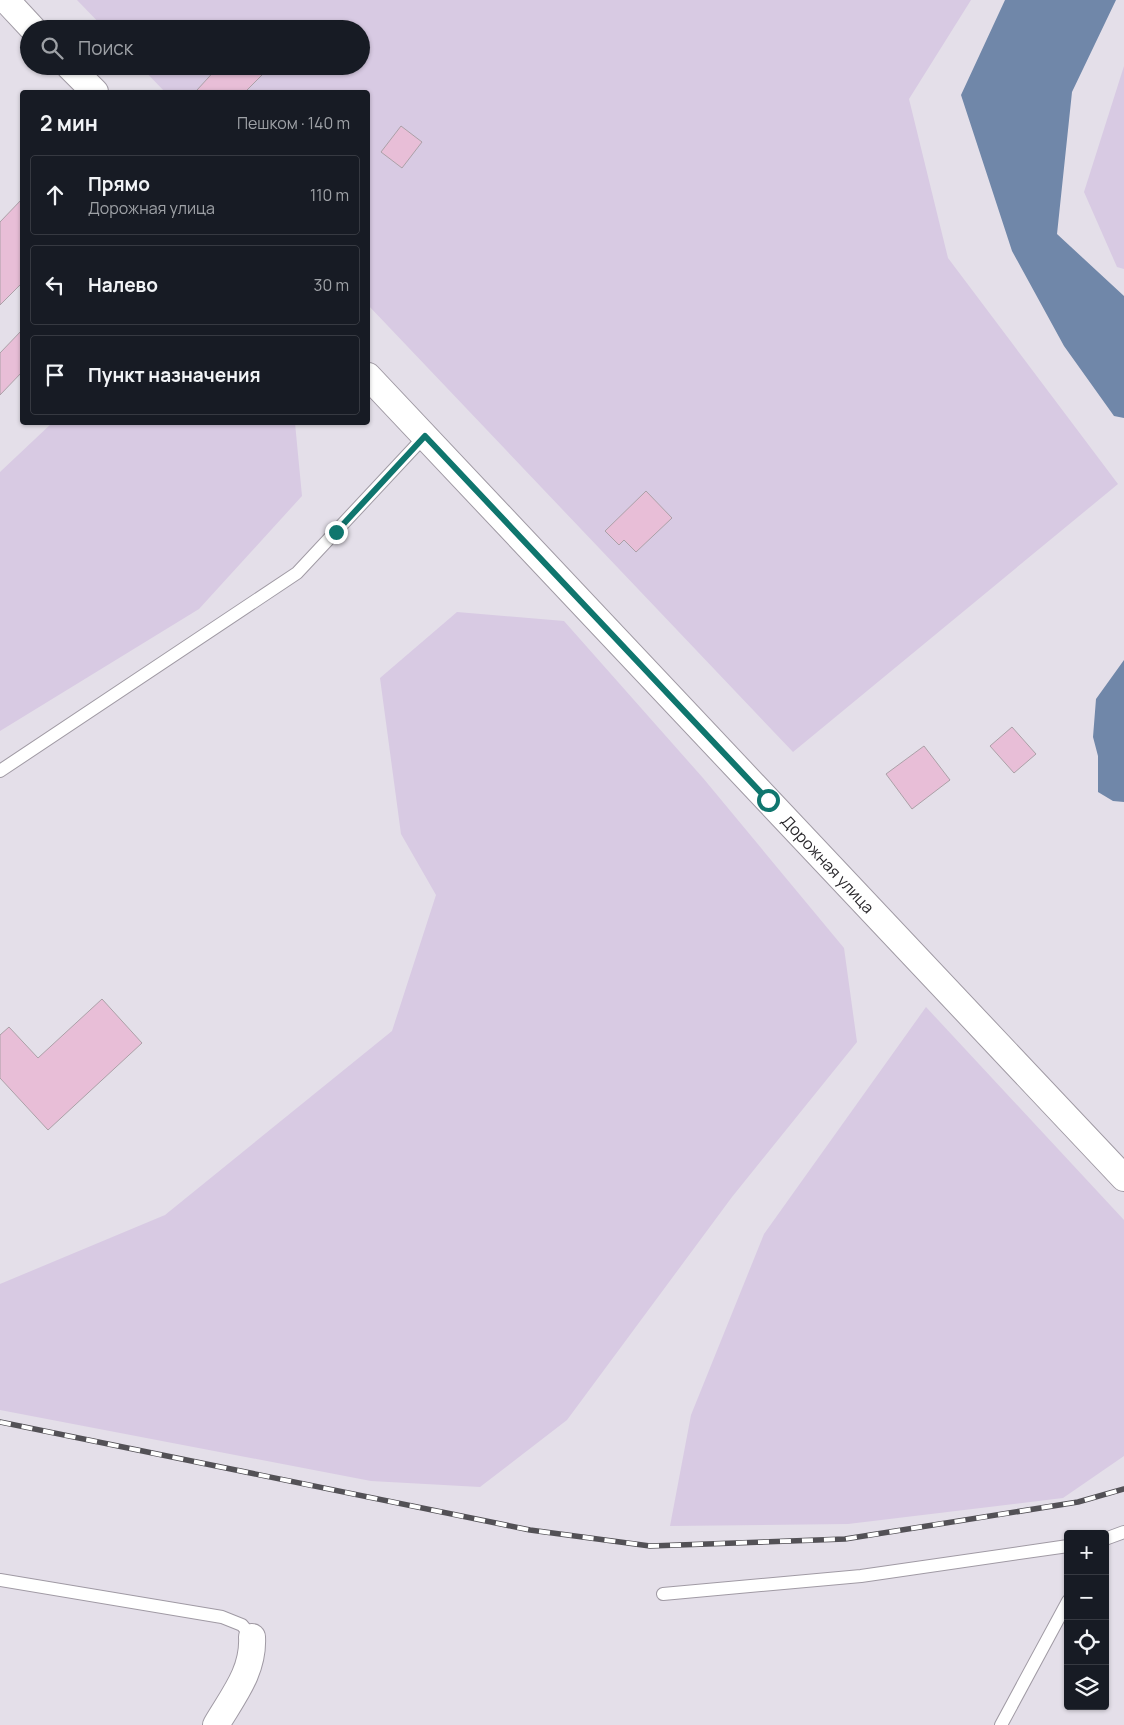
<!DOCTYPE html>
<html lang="ru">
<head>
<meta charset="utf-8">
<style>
  body { margin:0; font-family:Manrope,sans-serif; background:#242831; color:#f1f3f6 }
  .controls { position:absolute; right:15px; bottom:15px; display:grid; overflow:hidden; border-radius:5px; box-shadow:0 1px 4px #0004 }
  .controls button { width:45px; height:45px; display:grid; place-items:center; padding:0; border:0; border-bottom:1px solid #363941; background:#171b24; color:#f1f3f6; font:25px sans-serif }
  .stop { position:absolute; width:15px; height:15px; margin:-11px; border:4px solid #0f766e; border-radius:50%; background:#fff }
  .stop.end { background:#0f766e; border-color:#fff; box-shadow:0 1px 5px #0008 }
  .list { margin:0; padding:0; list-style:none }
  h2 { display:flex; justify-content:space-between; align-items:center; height:65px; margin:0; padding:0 20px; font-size:21px }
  h2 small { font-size:16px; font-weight:400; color:#9ea1a6 }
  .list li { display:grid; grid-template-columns:32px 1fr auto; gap:15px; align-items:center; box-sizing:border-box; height:80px; margin:0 10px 10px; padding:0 10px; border:1px solid #363941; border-radius:5px }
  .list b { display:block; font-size:19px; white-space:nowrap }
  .list p { margin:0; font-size:16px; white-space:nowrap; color:#9ea1a6 }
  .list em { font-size:16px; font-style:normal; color:#9ea1a6 }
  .icon { flex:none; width:28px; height:28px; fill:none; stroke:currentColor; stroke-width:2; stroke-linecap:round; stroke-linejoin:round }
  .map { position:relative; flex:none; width:1124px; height:1725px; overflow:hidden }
  .search { position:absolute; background:#171b24; box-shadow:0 1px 4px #0004; left:20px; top:20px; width:350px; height:55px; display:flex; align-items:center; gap:12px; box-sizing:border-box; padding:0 18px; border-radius:28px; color:#9ea1a6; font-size:19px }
  .panel { position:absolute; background:#171b24; box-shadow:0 1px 4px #0004; left:20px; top:90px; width:350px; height:335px; border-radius:5px }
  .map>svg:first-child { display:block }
  .green { fill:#d8cae3 }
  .water { fill:#7087a9 }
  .building { fill:#e8bed7; stroke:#aba0a7 }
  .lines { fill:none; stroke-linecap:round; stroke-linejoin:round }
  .lane-casing { stroke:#a09aa4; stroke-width:14 }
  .street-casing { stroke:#a09aa4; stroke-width:28 }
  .lane { stroke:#fff; stroke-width:12 }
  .street { stroke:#fff; stroke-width:26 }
  .rail-casing { stroke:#535156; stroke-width:5.5 }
  .rail { stroke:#fff; stroke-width:4; stroke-dasharray:11; stroke-linecap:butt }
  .route { stroke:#0f766e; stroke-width:6 }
  .labels { text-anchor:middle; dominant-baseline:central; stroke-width:4; stroke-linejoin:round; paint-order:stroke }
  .street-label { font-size:16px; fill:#29272b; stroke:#fff }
</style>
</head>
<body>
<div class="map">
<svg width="1124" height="1725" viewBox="0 0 1124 1725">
  <rect width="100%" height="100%" fill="#e4dfe9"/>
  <path class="green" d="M77 0H971L909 99 948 258 1118 484 793 752 368 305V92H165L140 66H361V29H105Z
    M1124 66V269L1117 267 1084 192Z
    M52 423H295L302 496 199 609 0 731V472Z
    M457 612 564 621 703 778 844 948 857 1042 732 1197 567 1420 480 1487 371 1481 0 1410V1284L165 1215 392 1031 436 895 401 834 380 678Z
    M926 1007 1124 1220V1456L1063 1498 848 1524 670 1526 691 1415 764 1234Z"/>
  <path class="water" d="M1005 0H1116L1072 92 1057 234 1124 296V418L1114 416 1064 346 1012 251 961 95Z
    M1124 660V802L1113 801 1098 792V756L1093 737 1096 699Z"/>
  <path class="building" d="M219 66H271L245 92H200L197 90Z
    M401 126 422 142 402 168 381 152Z
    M22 199V283L0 305V222Z
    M22 330V372L0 395V353Z
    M646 491 672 518 636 552 624 540 619 545 605 531Z
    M1012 727 1036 754 1014 773 990 746Z
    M924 746 950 780 912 809 886 774Z
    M102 999 142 1043 48 1130 0 1078V1035L9 1027 38 1058Z"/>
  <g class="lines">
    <defs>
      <path id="lane" d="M0 771 297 573 425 436
        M1105 1539 1124 1532
        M0 1580 222 1617 242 1625 252 1637
        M663 1594 861 1576 1068 1546
        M1001 1725 1068 1601"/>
      <path id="street" d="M6 0 33 29
        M69 66 95 92
        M368 376 1124 1178
        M216 1725C233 1696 254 1671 252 1637"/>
    </defs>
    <use href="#lane" class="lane-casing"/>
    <use href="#street" class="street-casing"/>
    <use href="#lane" class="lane"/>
    <use href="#street" class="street"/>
    <defs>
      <path id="rail" d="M0 1422 530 1530 650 1546 845 1539 1078 1502 1124 1489"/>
    </defs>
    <use href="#rail" class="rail-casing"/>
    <use href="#rail" class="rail"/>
  </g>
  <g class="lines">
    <path class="route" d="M336 532 425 436 768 800"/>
  </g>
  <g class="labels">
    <g class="street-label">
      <text transform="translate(828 864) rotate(47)">Дорожная улица</text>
    </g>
  </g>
</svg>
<div class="controls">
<button>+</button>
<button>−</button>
<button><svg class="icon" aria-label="locate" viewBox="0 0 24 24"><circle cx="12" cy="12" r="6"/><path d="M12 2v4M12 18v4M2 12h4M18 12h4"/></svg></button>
<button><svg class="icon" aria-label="layers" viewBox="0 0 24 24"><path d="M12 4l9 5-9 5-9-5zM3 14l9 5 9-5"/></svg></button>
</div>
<div class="stop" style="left:768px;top:800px"></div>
<div class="stop end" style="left:336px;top:532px"></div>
<div class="search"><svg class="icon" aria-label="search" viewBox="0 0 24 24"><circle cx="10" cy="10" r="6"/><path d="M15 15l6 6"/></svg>Поиск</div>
<section class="panel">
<h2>2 мин<small>Пешком · 140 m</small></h2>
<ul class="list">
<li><svg class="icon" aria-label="ahead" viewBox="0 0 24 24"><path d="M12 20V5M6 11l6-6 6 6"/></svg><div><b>Прямо</b><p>Дорожная улица</p></div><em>110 m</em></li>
<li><svg class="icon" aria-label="left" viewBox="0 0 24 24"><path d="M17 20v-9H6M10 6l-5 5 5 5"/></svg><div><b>Налево</b></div><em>30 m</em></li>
<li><svg class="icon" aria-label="arrive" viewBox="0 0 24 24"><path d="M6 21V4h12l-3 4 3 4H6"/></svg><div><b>Пункт назначения</b></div></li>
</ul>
</section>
</div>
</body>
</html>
